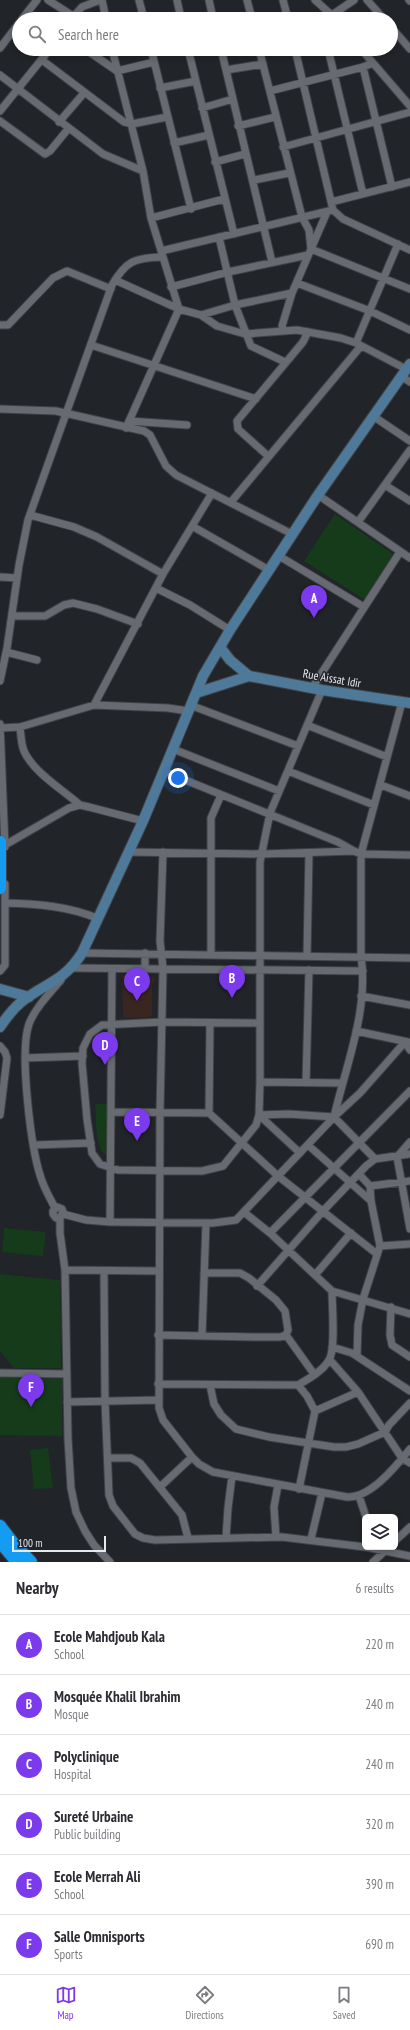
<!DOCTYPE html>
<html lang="en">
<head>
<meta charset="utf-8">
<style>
  body { margin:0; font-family:"PT Sans Narrow",sans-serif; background:#f7f7f7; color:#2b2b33 }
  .controls { position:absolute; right:12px; bottom:12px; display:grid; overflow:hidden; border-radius:6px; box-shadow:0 2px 6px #0003 }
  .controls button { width:36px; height:36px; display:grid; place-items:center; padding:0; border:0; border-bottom:1px solid #e1e1e2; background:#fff; color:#2b2b33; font:20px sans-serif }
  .scale { position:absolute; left:12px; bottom:10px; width:94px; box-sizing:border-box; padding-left:4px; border:2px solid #e6e8eb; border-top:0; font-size:11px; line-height:14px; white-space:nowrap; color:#e6e8eb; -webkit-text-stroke:3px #212429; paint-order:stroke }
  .you { position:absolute; left:178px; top:778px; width:14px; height:14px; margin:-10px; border:3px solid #fff; border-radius:50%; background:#1a73e8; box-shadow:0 0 0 6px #1a73e833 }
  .badge { display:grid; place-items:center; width:26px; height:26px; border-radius:50%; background:#7c3aed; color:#fff; font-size:13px; font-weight:700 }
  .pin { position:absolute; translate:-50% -33px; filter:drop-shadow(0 1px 2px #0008) }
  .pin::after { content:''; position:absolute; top:21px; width:14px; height:12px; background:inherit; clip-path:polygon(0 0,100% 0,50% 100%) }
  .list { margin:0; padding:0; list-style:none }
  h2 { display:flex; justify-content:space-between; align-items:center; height:52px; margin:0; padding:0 16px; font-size:17px }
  h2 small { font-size:13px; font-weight:400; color:#7c7c81 }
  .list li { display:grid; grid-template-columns:26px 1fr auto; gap:12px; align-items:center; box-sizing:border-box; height:60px; padding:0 16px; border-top:1px solid #e1e1e2 }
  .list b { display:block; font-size:15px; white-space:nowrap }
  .list p { margin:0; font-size:13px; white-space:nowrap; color:#7c7c81 }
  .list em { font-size:13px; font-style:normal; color:#7c7c81 }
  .icon { flex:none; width:22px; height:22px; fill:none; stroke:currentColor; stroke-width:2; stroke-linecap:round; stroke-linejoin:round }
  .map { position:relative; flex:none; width:410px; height:1562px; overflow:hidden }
  .search { position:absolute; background:#fff; box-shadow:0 2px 6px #0003; left:12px; right:12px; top:12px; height:44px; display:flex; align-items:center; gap:10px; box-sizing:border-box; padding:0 14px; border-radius:22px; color:#7c7c81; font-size:15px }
  .sheet { height:412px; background:#fff }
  nav { display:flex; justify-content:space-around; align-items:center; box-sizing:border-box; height:56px; border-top:1px solid #e1e1e2; background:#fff; font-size:11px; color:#7c7c81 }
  nav a { display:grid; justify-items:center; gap:2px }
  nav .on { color:#7c3aed }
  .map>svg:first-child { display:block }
  .medical { fill:#392621 }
  .green { fill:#153b1a }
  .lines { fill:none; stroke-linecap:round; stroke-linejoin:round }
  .street-casing { stroke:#404246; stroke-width:9 }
  .secondary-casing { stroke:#404246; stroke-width:12 }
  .highway-casing { stroke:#404246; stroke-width:14 }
  .street { stroke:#676b71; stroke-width:7 }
  .secondary { stroke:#4e7998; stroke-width:10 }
  .highway { stroke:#149bf2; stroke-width:12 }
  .labels { text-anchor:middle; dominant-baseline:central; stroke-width:3; stroke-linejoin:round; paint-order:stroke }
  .street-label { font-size:12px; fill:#e6e8eb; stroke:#212429 }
</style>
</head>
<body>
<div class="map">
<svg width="410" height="1562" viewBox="0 0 410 1562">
  <rect width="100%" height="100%" fill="#212429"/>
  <path class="medical" d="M122 975 155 977 152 987V1015L150 1017 123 1018Z"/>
  <path class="green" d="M335 514 393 554 365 600 304 561Z
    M95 1104H109V1157C93 1150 97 1119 95 1104Z
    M4 1228 46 1232 43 1256 2 1252Z
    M0 1274 60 1280 61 1368H14L0 1351Z
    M0 1377 62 1379V1436L0 1435Z
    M48 1448 53 1488 34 1489 30 1450Z"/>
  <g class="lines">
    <defs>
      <path id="street" d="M48 0 73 16
        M102 0 106 19
        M139 0 144 19
        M177 0 181 19
        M209 0 213 19
        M247 0 252 19
        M283 0 288 19
        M315 0 336 19
        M367 0 384 19
        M409 0 410 1
        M22 19 37 0
        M71 19 82 7 100 0
        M326 19 354 0
        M391 27 410 49
        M0 48 19 23
        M85 49 117 71 154 62
        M112 49 143 171 151 218 179 309 201 315 217 326 245 334 297 330 341 338 356 343 406 369
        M151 49 191 209
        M188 49 234 234
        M221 49 272 262
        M259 49 302 217 309 230 311 249 292 293 282 326 284 331
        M295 49 333 210 343 219 410 250
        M328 49 363 194
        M361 49 410 106
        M189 53 204 49
        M42 60 124 122 132 124 167 117
        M363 67 392 187
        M226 70 263 64
        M0 75 103 154 143 171
        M160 88 196 81
        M270 91 363 67 373 63
        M202 108 233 99
        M0 111 50 49
        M0 121 45 154 50 151 68 129
        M59 122 84 93
        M238 126 275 117
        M174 143 209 135
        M283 147 410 112
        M215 162 245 154
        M254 180 289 173
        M331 202 410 182
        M327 212 311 249 410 289
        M151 218 224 199
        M219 237 235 305 251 346 285 362
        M161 251 333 210
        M115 280 179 309 126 428
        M297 283 370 311 410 330
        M171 287 228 272 308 255
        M201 315 235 305 292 293
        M0 325H8L53 278 67 271 111 289
        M356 343 398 244
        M91 345 256 399
        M401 376 410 382
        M0 409 56 411 144 431 150 435 166 466 176 475 292 534
        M373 416 410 441
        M129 421 187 425
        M268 456 238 429 237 421 303 342 308 332
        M385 485 410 501
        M318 495 410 558
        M231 502 361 346
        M30 515 74 527 97 537 163 574
        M358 522 410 450
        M192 526 269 570
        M279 556 364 607
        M0 577 17 578
        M156 588 190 605 230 630
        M12 616H45L64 605 73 603 97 609 138 624
        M6 652 37 660
        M0 681 7 648 19 565 28 520 112 285C126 261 134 258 162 257
        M312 688 400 552
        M94 705 163 574 212 493
        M190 705 298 746
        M0 724 5 847
        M307 725 387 757
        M20 727C21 735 21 744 24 751 33 772 63 790 80 805
        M0 728 20 727 94 705 168 708 188 711
        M173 749 279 791
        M163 771 338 842 354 851
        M288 771 374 805
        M381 785 410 796
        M5 845 69 808 80 805 89 807 143 821
        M128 852 263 854 354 851 361 854 410 855
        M163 852 160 941 163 968 160 1112 159 1408 163 1420 192 1457 199 1464 213 1472 347 1497C371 1498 396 1466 410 1449
        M5 903C37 904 69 906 99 919
        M82 953 410 958
        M211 955V818L221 795
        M307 956 309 853
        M73 968 363 971
        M145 969V953
        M0 971 5 965V884
        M361 996 410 1005
        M210 1023 209 1113 278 1176 377 1254
        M259 1023 162 1022 102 1025 90 1034 83 1048 82 1063 87 1119 92 1153 100 1164 118 1170 202 1171 223 1166 256 1125 259 1115 260 1082V862L270 813 322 690
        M356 1031 408 1042
        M0 1046 5 1052 7 1058 0 1115
        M25 1058 83 1056
        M260 1082 342 1083
        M306 1083 309 970
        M111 1112 209 1113
        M259 1115 289 1114 334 1117 375 1159
        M259 1115 300 1153
        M334 1117C346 1065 369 1010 361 956V854L402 702
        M410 1142 397 1157 410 1229
        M35 1145 91 1143
        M308 1145 371 1201
        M370 1186 410 1181
        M55 1208C50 1198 44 1188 41 1178 31 1149 19 1052 29 1024 35 1008 50 993 61 980
        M245 1213 270 1233 332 1291 410 1314
        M63 1214 86 1220 110 1222 213 1223 236 1220 334 1117 360 1093 405 1042 410 1050
        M60 1218H56L53 1214V1211L57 1207 62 1209 63 1212 60 1218V1233L65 1270 68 1439 71 1488 76 1512 85 1531 94 1545 110 1562
        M110 1222 112 969
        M270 1233 410 1091
        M380 1246 410 1244
        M65 1270 158 1271
        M104 1272 105 1401 109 1495 113 1506 135 1534 143 1538 155 1540 282 1537 365 1547
        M315 1275 351 1233
        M257 1286 323 1211 366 1166 375 1159 410 1154
        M391 1307 390 1335 392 1345 410 1357
        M158 1335 253 1337H280L286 1335 288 1330 285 1311 276 1300 249 1278 240 1273H204
        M286 1335 314 1374
        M202 1336 206 1223
        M332 1347 352 1353 410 1391
        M357 1356 358 1325 363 1299 380 1246 371 1201 370 1186 359 1174
        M330 1360 358 1392 402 1458 410 1463
        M0 1373 67 1374
        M158 1384 298 1385C308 1379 323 1371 329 1360 336 1349 332 1306 332 1291
        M210 1385 214 1404 221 1415 236 1429 269 1437 334 1447H346L358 1444 385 1432 389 1425 410 1403
        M298 1385 307 1396 315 1411
        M67 1402 159 1400
        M108 1458H131L140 1463 182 1515 188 1538
        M160 1487 192 1457
        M299 1489 315 1411 358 1392
        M359 1496 366 1517
        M276 1537 274 1507 278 1485
        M226 1538 228 1508 232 1476
        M311 1539 322 1493
        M395 1541 410 1527
        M366 1547 410 1556
        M373 1562 387 1549"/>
      <path id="secondary" d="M220 647 230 660 249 676
        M196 693 249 676 322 690 410 703
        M0 989 29 997
        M0 1027C6 1018 12 1010 20 1003 44 983 63 983 82 953L143 821 203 676 230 630 318 495 410 364"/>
      <path id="highway" d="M0 842V888
        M0 1526 13 1543 31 1562
        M0 1542 17 1562"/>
    </defs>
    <use href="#street" class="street-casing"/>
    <use href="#secondary" class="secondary-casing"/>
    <use href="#highway" class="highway-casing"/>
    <use href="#street" class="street"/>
    <use href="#secondary" class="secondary"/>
    <use href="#highway" class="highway"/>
  </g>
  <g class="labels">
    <g class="street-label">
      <text transform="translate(332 678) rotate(10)">Rue Aissat Idir</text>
    </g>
  </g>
</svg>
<div class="controls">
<button><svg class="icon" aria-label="layers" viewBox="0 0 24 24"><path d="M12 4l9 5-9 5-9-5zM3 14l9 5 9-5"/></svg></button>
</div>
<div class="scale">100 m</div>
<div class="you"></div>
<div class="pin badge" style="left:314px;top:618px">A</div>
<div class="pin badge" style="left:232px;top:998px">B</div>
<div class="pin badge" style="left:137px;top:1001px">C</div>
<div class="pin badge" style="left:105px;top:1065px">D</div>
<div class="pin badge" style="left:137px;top:1141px">E</div>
<div class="pin badge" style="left:31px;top:1407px">F</div>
<div class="search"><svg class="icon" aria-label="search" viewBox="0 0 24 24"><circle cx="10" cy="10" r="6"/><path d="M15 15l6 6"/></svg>Search here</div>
</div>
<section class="sheet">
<h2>Nearby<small>6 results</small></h2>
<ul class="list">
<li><span class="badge">A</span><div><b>Ecole Mahdjoub Kala</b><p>School</p></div><em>220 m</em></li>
<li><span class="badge">B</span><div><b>Mosquée Khalil Ibrahim</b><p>Mosque</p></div><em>240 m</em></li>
<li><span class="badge">C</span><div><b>Polyclinique</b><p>Hospital</p></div><em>240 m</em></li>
<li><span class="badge">D</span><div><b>Sureté Urbaine</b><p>Public building</p></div><em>320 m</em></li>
<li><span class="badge">E</span><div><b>Ecole Merrah Ali</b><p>School</p></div><em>390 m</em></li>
<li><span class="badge">F</span><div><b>Salle Omnisports</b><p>Sports</p></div><em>690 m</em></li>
</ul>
</section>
<nav>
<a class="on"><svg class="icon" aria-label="map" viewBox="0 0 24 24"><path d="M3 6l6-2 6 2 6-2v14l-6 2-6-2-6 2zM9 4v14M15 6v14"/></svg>Map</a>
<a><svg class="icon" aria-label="directions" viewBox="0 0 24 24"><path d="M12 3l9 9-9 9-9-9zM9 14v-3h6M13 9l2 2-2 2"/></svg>Directions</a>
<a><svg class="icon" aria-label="saved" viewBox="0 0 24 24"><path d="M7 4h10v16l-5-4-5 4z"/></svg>Saved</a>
</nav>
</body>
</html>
